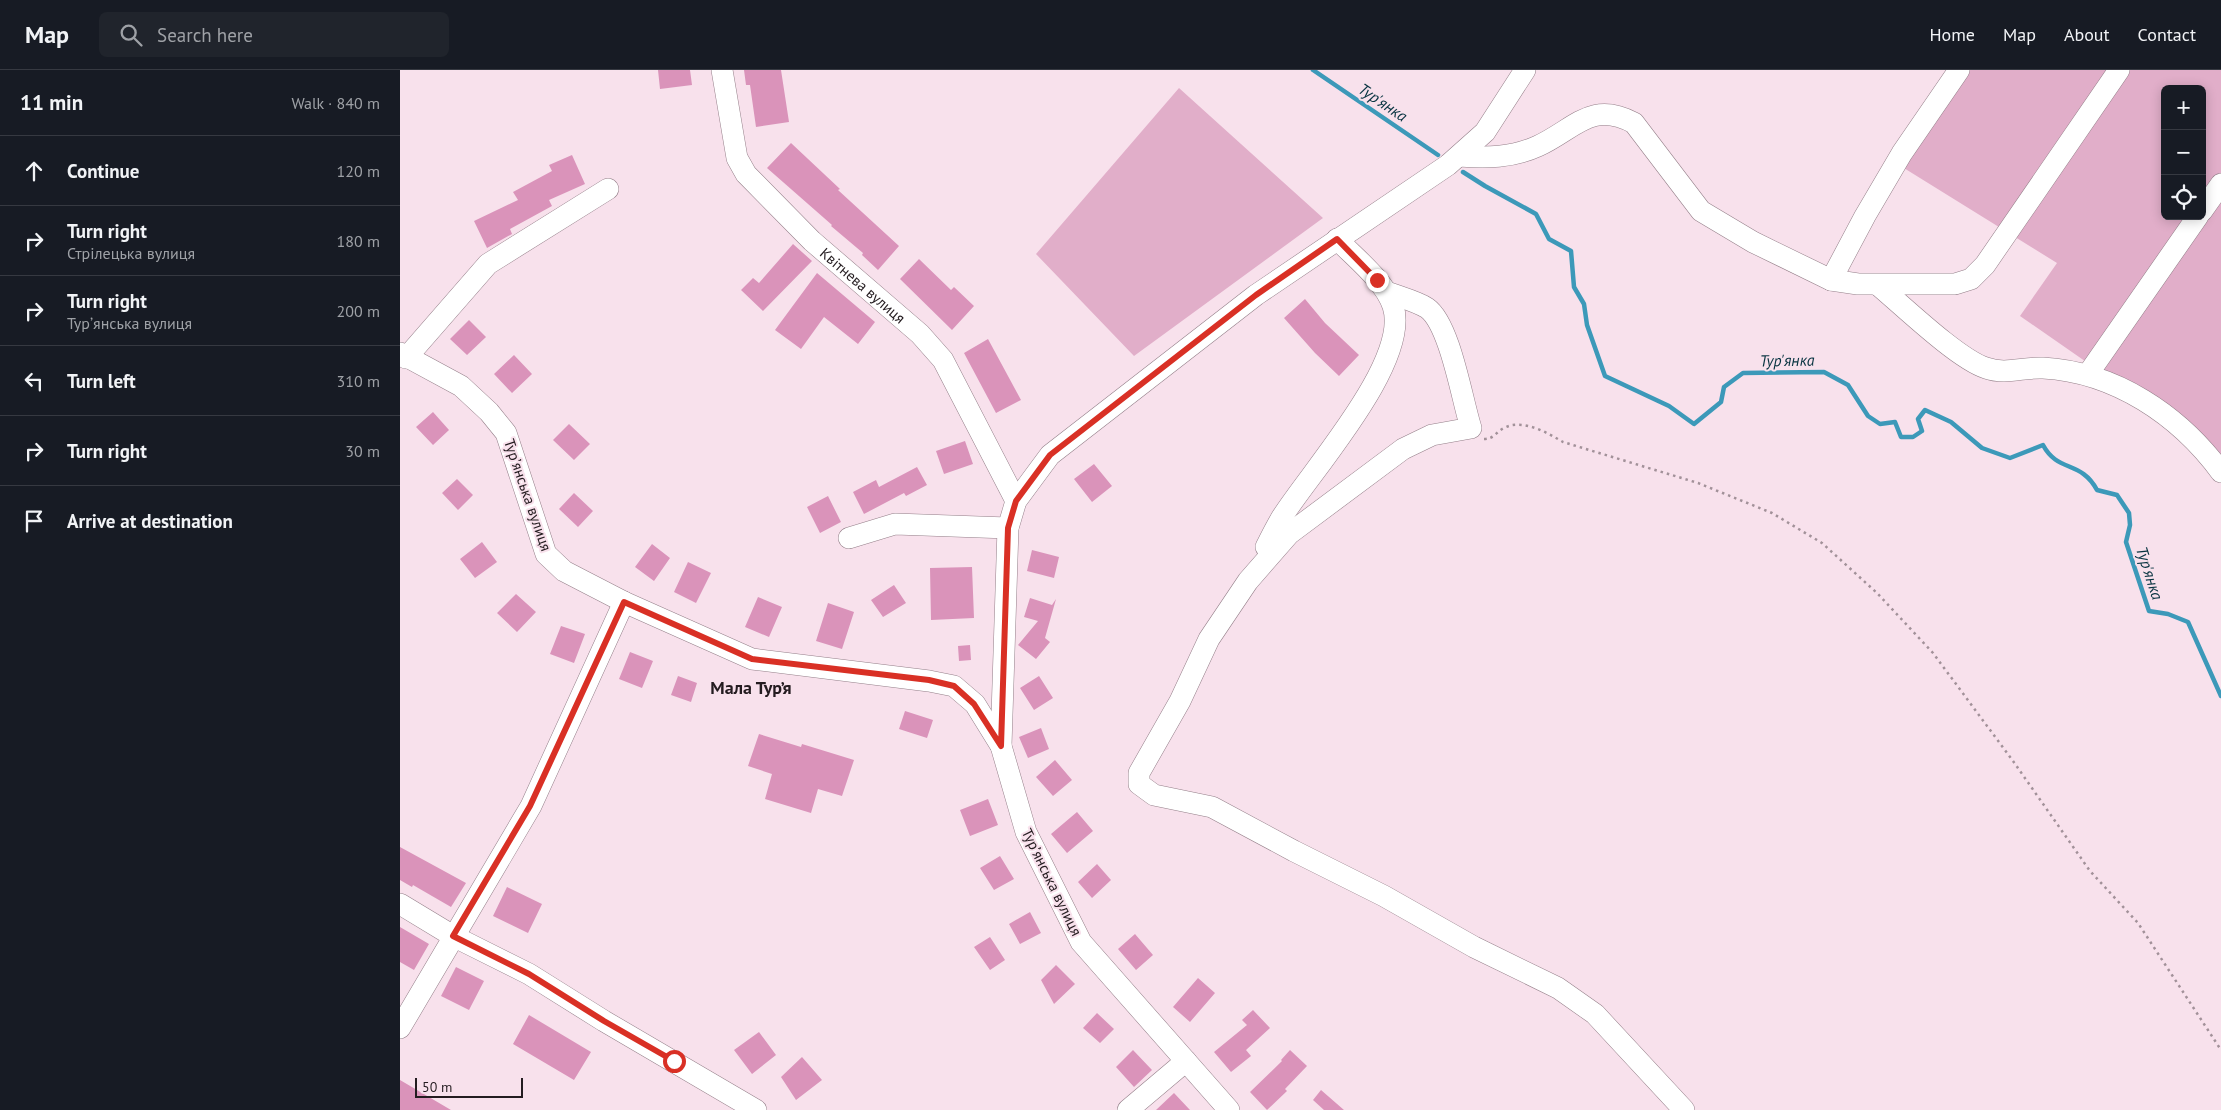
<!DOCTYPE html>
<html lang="en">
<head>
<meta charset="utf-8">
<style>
  body { margin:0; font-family:"PT Sans",sans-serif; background:#20242c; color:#f1f3f6 }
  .controls { position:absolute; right:15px; top:15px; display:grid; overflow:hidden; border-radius:8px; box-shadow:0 2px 12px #0003 }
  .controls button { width:45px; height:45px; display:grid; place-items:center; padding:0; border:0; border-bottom:1px solid #363941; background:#171b24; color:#f1f3f6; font:25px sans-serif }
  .scale { position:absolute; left:15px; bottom:12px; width:108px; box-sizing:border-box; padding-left:5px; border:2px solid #241c20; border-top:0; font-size:14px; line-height:18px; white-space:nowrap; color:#241c20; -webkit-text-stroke:4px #f8e1ec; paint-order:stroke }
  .stop { position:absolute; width:15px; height:15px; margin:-11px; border:4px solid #d93025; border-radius:50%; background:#fff }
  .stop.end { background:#d93025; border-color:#fff; box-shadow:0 1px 5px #0008 }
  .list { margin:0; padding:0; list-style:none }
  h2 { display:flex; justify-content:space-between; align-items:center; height:65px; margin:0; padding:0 20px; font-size:21px }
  h2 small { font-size:16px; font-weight:400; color:#9ea1a6 }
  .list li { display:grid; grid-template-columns:32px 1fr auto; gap:15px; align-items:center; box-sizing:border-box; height:70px; padding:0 20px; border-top:1px solid #363941 }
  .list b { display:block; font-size:19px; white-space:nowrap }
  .list p { margin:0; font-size:16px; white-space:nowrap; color:#9ea1a6 }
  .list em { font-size:16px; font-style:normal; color:#9ea1a6 }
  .icon { flex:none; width:28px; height:28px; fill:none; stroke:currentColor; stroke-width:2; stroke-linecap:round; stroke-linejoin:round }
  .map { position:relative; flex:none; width:1821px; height:1040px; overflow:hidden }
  header { display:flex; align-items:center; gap:30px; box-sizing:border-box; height:70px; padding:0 25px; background:#171b24; border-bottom:1px solid #363941 }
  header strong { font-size:24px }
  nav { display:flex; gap:28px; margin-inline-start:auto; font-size:18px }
  .search { width:350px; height:45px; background:#20242c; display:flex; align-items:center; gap:12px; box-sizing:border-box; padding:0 18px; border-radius:8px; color:#9ea1a6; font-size:19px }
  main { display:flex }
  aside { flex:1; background:#171b24 }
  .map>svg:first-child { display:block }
  .green { fill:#e1aec9; fill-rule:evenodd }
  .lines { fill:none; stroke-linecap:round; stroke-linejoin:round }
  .stream { stroke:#3c99b9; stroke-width:4.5 }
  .building { fill:#da93ba }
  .minor-casing { stroke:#947f89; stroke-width:22 }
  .path { stroke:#a29199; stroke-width:2.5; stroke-dasharray:2.5 4; stroke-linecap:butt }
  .minor { stroke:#fff; stroke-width:21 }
  .route { stroke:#d93025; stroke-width:6 }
  .labels { text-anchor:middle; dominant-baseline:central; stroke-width:4; stroke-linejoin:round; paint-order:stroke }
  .street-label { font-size:15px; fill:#241c20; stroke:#f8e1ec }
  .water-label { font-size:16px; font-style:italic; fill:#073340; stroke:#f8e1ec }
  .quarter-label { font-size:18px; font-weight:bold; fill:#241c20; stroke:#f8e1ec }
</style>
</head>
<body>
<header>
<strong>Map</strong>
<div class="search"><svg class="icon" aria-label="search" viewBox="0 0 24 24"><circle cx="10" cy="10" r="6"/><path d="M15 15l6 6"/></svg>Search here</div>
<nav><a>Home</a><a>Map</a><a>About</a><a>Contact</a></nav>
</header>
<main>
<aside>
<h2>11 min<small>Walk · 840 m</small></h2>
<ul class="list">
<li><svg class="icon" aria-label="ahead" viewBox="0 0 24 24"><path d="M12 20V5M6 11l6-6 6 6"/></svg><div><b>Continue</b></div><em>120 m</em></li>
<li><svg class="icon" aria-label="right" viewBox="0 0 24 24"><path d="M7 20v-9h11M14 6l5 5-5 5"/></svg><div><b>Turn right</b><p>Стрілецька вулиця</p></div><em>180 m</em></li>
<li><svg class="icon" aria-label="right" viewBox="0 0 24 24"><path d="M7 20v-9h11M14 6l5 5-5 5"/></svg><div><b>Turn right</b><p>Турʼянська вулиця</p></div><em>200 m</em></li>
<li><svg class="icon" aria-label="left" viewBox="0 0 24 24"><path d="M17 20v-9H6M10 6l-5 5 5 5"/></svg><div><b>Turn left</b></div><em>310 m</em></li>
<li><svg class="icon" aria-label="right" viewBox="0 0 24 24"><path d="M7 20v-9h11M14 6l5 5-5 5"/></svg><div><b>Turn right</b></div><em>30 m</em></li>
<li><svg class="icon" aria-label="arrive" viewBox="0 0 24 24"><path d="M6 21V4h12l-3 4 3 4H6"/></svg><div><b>Arrive at destination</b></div></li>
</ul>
</aside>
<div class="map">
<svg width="1821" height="1040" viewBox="0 0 1821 1040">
  <rect width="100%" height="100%" fill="#f8e1ec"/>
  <path class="green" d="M1564 0H1821V393L1807 376 1620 246 1657 193 1499 95ZM1765 19H1802V146H1765Z
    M779 18 923 148 734 286 636 184Z"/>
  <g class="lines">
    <path class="stream" d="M913 0 1038 85
      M1063 102 1085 116 1136 144 1149 169 1171 181 1174 217 1184 234 1187 255 1205 306 1269 336 1294 354 1321 332 1324 317 1343 303 1424 302 1448 315 1468 346 1480 354 1495 352 1501 367H1513L1522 361 1518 349 1525 340 1551 352 1582 378 1610 388 1643 375C1658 403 1681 390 1697 420L1717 425 1729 443 1730 455 1726 472 1749 541 1768 544 1788 552 1821 626"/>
  </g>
  <path class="building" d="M258 0H290L292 15 260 19Z
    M344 0H381L389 52 356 57 350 15H346Z
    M391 73 440 119 438 120 499 176 478 200 462 185 463 183 431 156 432 155 367 98Z
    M172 85 185 114 149 130 152 136 110 159 112 164 87 178 74 151 118 130 113 122 152 101 149 95Z
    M393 174 412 191 363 241 341 220 353 208 359 213Z
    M519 189 551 220 554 217 574 236 552 260 500 209Z
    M417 203 475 252 458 274 424 247 401 279 375 260Z
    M905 229 925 253 959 285 939 306 915 283 884 248Z
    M69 250 86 267 67 285 50 269Z
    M588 269 621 330 596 343 564 283Z
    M114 285 132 304 112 323 94 304Z
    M33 342 49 360 33 375 16 357Z
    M169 354 190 374 174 390 153 370Z
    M565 371 573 394 544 404 536 381Z
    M694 394 712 416 692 432 674 409Z
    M517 397 527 415 506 426 504 423 464 444 453 422 476 410 479 417Z
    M57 409 73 425 58 440 42 423Z
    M174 423 193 441 178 457 159 439Z
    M428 426 441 452 420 463 407 437Z
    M82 472 97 492 75 508 60 489Z
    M252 474 270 488 254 511 235 497Z
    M632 480 659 487 654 508 627 501Z
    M288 492 311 503 296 533 274 522Z
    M572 497 574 548 531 550 530 498Z
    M494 515 506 533 483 547 471 530Z
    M116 524 136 542 117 562 97 543Z
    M358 527 382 537 369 567 345 557Z
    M630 528 652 535 656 529 645 568 650 572 636 589 618 575 638 551 624 547Z
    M428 533 454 542 442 579 416 571Z
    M161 556 185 564 174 593 150 584Z
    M570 575 571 590 559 591 558 576Z
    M230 582 253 591 242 618 219 609Z
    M278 606 297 613 291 632 271 625Z
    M639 606 653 628 634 640 620 618Z
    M505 641 533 650 527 668 499 659Z
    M641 658 649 679 628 688 619 667Z
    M359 664 401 677 402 674 454 690 442 726 418 719 411 743 365 729 372 704 348 696Z
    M655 690 672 710 653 726 636 707Z
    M588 729 598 755 570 766 560 740Z
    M677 742 693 761 667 783 651 764Z
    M0 777 66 813 51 837 13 815 12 817 0 810Z
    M600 786 614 809 594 820 580 798Z
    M697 794 711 810 692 828 678 812Z
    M107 817 142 834 128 863 93 846Z
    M630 842 641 863 620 874 609 854Z
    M0 857 29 874 14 900 0 892Z
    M735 864 753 885 736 900 718 879Z
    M590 867 605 890 590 900 574 877Z
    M656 895 675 914 654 934 641 910Z
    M56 897 84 911 69 940 41 926Z
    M798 908 815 923 790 952 773 937Z
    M853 940 870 958 846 980 851 986 831 1002 814 982 847 955 842 950Z
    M697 943 714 959 700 973 683 958Z
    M129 945 191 982 174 1010 113 974Z
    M359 962 376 985 352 1004 334 980Z
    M733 980 752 1000 734 1017 716 997Z
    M890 980 907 996 885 1019 887 1021 867 1040 850 1022 882 991 881 990Z
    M402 987 422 1010 396 1030 381 1007Z
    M0 1010 51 1040H0Z
    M921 1020 944 1040H924L913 1030Z
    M774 1023 790 1040H756Z"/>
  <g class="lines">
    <defs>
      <g id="minor">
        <path id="s1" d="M322 0 337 88 346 104 412 171 520 264 543 290 616 431"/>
        <path d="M1059 86C1086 88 1112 88 1138 76 1175 59 1191 30 1234 53L1301 141 1353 172 1431 210 1458 214H1555L1571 209 1585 195 1719 0"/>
        <path d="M1802 141 1821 114"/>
        <path d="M1431 210 1465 146 1502 83 1559 0"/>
        <path d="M1478 215C1503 236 1558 289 1586 298 1606 305 1623 297 1643 298 1715 302 1779 345 1821 402"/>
        <path d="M987 222C999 227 1016 231 1027 238 1050 254 1062 330 1071 358L1032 365 1003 379 889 464 848 511 809 569 780 631 739 703V714L754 725 812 737 894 781 984 826 1074 877 1158 918 1195 944 1284 1040"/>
        <path d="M0 283 61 316 89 342 106 363 146 484 164 501 224 532 352 589 529 611 554 616 575 634 601 676 626 762 681 872 829 1040"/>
        <path d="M6 288 88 194 208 119"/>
        <path d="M1688 304 1798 146"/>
        <path d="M449 468 495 454 608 458"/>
        <path d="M866 477C871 467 876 457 882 447 911 401 1011 291 993 236 984 210 955 188 937 169"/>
        <path d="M601 676 608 458 616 431 650 385 856 225 1048 95 1085 62 1125 0"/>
        <path d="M0 834 53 866 129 904 204 951 356 1040"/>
        <path d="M0 958 131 736 224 532"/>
        <path d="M728 1040 786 991"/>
      </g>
    </defs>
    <use href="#minor" class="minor-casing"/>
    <path class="path" d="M1084 369C1094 369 1096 362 1104 358 1122 348 1148 363 1163 372L1298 413 1372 443 1422 473 1477 523 1533 583 1613 691 1690 801 1738 853 1821 980"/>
    <use href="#minor" class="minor"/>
  </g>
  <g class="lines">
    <path class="route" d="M274 991 204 951 129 904 53 866 130 736 224 532 352 589 529 610 554 616 574 634 601 676 608 458 616 431 650 385 856 225 937 169 977 210"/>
  </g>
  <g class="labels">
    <g class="street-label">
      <text stroke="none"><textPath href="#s1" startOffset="269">Квітнева вулиця</textPath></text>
      <text transform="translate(128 425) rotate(71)">Турʼянська вулиця</text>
      <text transform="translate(652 812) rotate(64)">Турʼянська вулиця</text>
    </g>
    <g class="water-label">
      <text transform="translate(983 32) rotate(34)">Тур'янка</text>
      <text transform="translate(1387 290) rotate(-1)">Тур'янка</text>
      <text transform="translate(1750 503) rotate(72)">Тур'янка</text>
    </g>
    <g class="quarter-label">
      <text x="351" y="617">Мала Тур’я</text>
    </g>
  </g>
</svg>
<div class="controls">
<button>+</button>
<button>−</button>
<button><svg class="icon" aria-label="locate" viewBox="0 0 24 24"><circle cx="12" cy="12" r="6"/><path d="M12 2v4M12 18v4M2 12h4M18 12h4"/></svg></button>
</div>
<div class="scale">50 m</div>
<div class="stop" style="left:274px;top:991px"></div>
<div class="stop end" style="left:977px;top:210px"></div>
</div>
</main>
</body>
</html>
